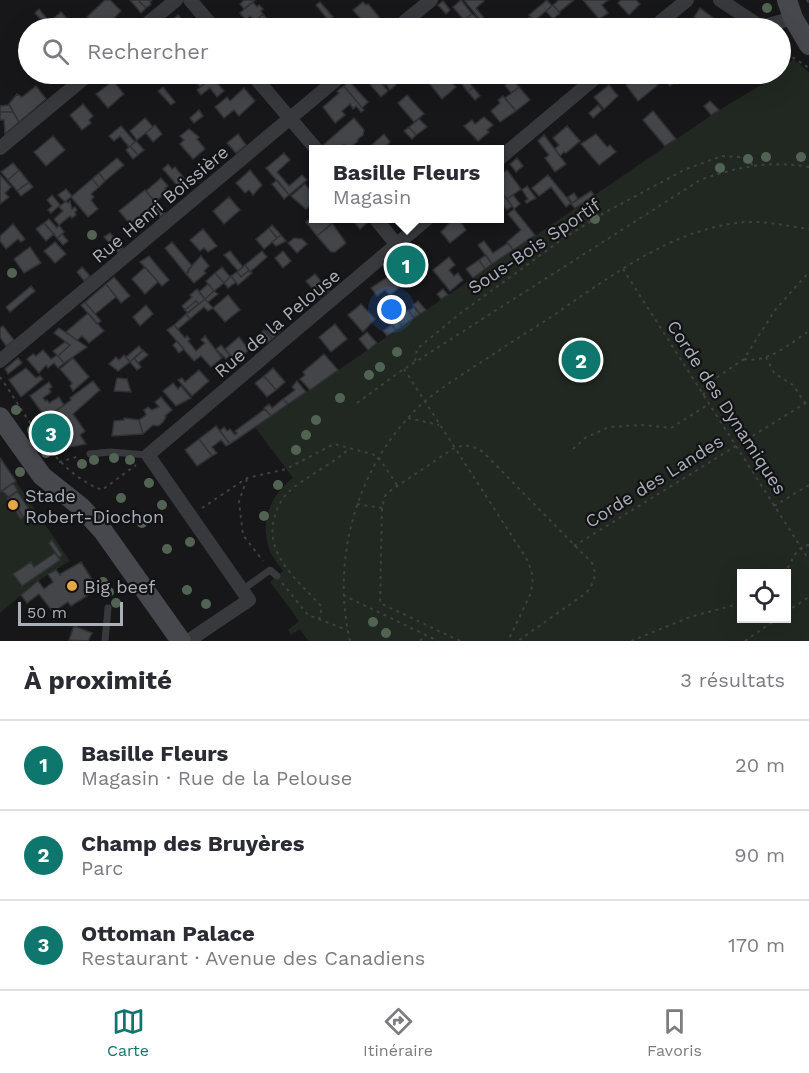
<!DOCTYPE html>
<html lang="fr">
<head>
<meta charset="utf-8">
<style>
  body { margin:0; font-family:"Work Sans",sans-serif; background:#f7f7f7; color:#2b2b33 }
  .controls { position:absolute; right:18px; bottom:18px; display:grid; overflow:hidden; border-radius:0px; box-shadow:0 6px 24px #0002 }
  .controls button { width:54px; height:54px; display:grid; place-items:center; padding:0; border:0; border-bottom:2px solid #e1e1e2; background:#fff; color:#2b2b33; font:30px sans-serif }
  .scale { position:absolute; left:18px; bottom:15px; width:105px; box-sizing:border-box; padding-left:6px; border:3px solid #aaafb8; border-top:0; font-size:16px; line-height:21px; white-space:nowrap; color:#aaafb8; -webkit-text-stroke:4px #121214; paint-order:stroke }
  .you { position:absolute; left:392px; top:310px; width:21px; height:21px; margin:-15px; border:4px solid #fff; border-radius:50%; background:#1a73e8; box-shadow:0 0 0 9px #1a73e833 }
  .badge { display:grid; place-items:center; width:39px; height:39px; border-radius:50%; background:#0f766e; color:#fff; font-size:20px; font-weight:700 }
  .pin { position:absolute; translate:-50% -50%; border:3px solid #fff; box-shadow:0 2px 6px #0006 }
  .popup { position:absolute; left:309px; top:145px; width:195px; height:78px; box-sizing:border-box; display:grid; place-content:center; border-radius:0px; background:#fff; filter:drop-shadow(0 2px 4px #0005); font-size:20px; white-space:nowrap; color:#7c7c81 }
  .popup b { font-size:22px; color:#2b2b33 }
  .popup::after { content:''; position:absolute; left:50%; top:100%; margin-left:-12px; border:12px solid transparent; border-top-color:#fff }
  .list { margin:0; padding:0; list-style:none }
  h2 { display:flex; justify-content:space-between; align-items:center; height:78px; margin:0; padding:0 24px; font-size:26px }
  h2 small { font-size:20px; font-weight:400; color:#7c7c81 }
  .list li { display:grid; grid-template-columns:39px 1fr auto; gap:18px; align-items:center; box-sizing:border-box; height:90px; padding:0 24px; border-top:2px solid #e1e1e2 }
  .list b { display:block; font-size:22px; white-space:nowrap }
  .list p { margin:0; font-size:20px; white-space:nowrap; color:#7c7c81 }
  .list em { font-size:20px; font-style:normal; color:#7c7c81 }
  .icon { flex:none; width:33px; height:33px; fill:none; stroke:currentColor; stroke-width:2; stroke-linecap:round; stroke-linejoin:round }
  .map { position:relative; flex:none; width:809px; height:641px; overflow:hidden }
  .search { position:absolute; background:#fff; box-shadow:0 6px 24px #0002; left:18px; right:18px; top:18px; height:66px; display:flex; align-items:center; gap:15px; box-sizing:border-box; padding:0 21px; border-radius:33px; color:#7c7c81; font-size:22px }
  .sheet { height:348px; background:#fff }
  nav { display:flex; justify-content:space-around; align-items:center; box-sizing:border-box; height:84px; border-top:2px solid #e1e1e2; background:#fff; font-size:16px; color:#7c7c81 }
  nav a { display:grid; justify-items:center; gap:3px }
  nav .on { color:#0f766e }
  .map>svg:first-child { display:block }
  .green { fill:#212822; fill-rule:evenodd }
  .building { fill:#444549; stroke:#313134; stroke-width:1.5 }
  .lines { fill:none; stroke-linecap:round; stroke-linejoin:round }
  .path { stroke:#3e4044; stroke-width:2; stroke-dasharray:3 4.5; stroke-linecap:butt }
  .lane { stroke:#38393d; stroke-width:7 }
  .street { stroke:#38393d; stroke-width:14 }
  .secondary { stroke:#46484d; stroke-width:20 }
  .tree { fill:#526353 }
  .poi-dot { fill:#e6a842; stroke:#121214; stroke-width:2 }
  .labels { text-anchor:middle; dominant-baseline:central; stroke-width:4.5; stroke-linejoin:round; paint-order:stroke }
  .street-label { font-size:18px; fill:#aaafb8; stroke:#121214 }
  .poi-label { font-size:18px; fill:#aaafb8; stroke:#121214; text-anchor:start }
</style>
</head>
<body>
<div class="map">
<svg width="809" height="641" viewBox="0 0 809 641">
  <rect width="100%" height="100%" fill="#171719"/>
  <path class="green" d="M793 59 809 72V641H308L300 629 291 635 288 630 299 621 270 582 283 571C279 565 273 558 270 551 259 523 270 495 293 478L255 427 719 110 780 74ZM742 574H786V618H742Z
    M0 458 70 561 38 581 0 613Z"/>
  <path class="building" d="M105 0H110L121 11 104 28H97L87 17Z
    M130 0H138L146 8 141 13Z
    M138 0H152L150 2 151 4 146 8Z
    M244 0H255L244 9 240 4Z
    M461 0 472 14 464 20 453 7Z
    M464 0H483L484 1 476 8 484 18 481 21Z
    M547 0 552 6 534 21 529 15Z
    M559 0H574L559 12 553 5Z
    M583 0H608L602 5 608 13 599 19Z
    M621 0H636L640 4 629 15 618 3Z
    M443 1 450 10 446 14 438 5Z
    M253 2 257 7 259 5 263 9 261 11 263 14 255 21 250 16 246 20 240 13Z
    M320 2 333 17 328 20 316 5Z
    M363 2 366 5 368 4 379 17 368 27 353 10Z
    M553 5 560 13 553 19 546 11Z
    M700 8 716 20 711 28H697L702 22 694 17Z
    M39 9 48 20 44 23 35 13Z
    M61 12 73 25 70 28H54L49 22Z
    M263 14 266 18 258 25 255 21Z
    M472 14 476 17 468 25 464 20Z
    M178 15 189 28H162L172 20Z
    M530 17 534 21 526 28H517Z
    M267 18 274 28H254L266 18Z
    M355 21 362 28H345Z
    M178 74H194L185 81Z
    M205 74 209 79 200 87 196 82Z
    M266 74H275L277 76 268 82 263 76Z
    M295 74H322L316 79 304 75 301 79 296 77Z
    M361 74H373L388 91 381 97Z
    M373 74H410L403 79 400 76 393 82 396 85 390 90 386 84 384 86Z
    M440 74H452L454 76 449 80 456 87 442 99 429 83Z
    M640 74H648L658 85 638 101 626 85Z
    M661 74H685L670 86Z
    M714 74H736L723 83Z
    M212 77 224 91 217 97 210 88 201 95 197 90Z
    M466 79 473 87 468 92 461 83Z
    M512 79 519 87 511 93 505 85Z
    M113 81 124 94 108 108 96 94Z
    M349 81 368 102 362 108 344 86Z
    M609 85 618 96 604 109 594 97Z
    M36 86 46 99 19 122 9 104 17 94 22 97Z
    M344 86 364 110 361 112 356 106 353 109 350 104 342 111 345 115 335 123 323 107 339 93 337 91Z
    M163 87 175 102 171 105 158 91Z
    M473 87 480 96 475 100 468 92Z
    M519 87 530 100 516 111 505 98Z
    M244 88 255 101 239 116 234 110 224 118 215 107 227 97 230 101Z
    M407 95 424 114 414 122 398 103Z
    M503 96 516 111 500 122 491 111 500 103 498 100Z
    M710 101 719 110 711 115 704 106Z
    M83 104 93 116 89 120 91 123 82 130 70 115Z
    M9 105 13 112H0V106Z
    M598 105 602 110 593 118 589 113Z
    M199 110 203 116 194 123 190 118Z
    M653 111 676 139 665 146 643 120Z
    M0 112H13L19 122 5 134 4 120H0Z
    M484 117 493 125 487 130 489 132 478 141 464 126 472 120 475 124Z
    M145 118 153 127 137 140 130 131Z
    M354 118 364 130 363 135 357 140 358 141 350 148 344 145 338 150H325L322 146Z
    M419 119 427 127 416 135 409 127Z
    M155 125 162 134 153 142 146 133Z
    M121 126 135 142 129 147 120 136 114 141 109 136Z
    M567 126 580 141 566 153 564 152 560 156 555 149 559 145 553 138Z
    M409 127 416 135 412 139 404 131Z
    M189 129 199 137 197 139 205 149 193 159 180 144 184 140 180 136Z
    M238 134 246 145 236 153 227 143Z
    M384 134 390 142 383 150H366Z
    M596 134 607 147 610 145 616 152 599 165 581 144Z
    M544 135 566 164 555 172 545 158 549 155 538 141Z
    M53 136 65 150 46 166 34 152Z
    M136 141 144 150 138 155 130 146Z
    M130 146 138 155 133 159 126 150Z
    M284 153 290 160 277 172 289 186 302 175 307 180 289 195 266 168Z
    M117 158 124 165 105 181 99 173Z
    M517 158 523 166 516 172 510 164Z
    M13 163 19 170 8 180 1 172Z
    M168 164 172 169 175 167 188 183 186 188 180 189 163 169Z
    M19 170 29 182 17 191 8 180Z
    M250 170 262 185 253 195 249 190 245 193 236 183Z
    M507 170 521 189 507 199 499 189V176Z
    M99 173 105 181 99 187 92 179Z
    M0 175 11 187 5 193 9 197 0 204Z
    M548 175 571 203 566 207 551 187 539 196 532 188Z
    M161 178 168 186 165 188 168 191 155 202 146 191Z
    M92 179 99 187 91 194 94 197 91 200 98 209 88 217 71 197Z
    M277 180 289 195 284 199 272 184Z
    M29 182 33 187 21 196 17 191Z
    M305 184 313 194V200L310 202 312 204 306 209 291 196Z
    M527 186 536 198 527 203 525 201 528 199 522 190Z
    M66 189 72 196 65 202 58 195Z
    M145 190 156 203 130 224 119 211Z
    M591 191 594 195 575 208 571 204Z
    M501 192 512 206 507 210 499 200V194Z
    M574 193 578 199 572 203 568 197Z
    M52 195 60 205 51 213 48 210 52 206 47 200Z
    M513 195 520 204 514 209 507 199Z
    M229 197 240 210 224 224 213 211Z
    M66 201 68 203 70 201 72 209 75 207 77 210 75 212 76 215 72 218 70 216 59 225 54 219 63 211 59 207Z
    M157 205 165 213 160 217 153 209Z
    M514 209 535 235 513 250 507 242 521 230 508 214Z
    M313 216V218H327L332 224 317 236 306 222Z
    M351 218H364L367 223 360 229Z
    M454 218H458L466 230 450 243 441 232Z
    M49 219 57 228 59 225 64 232 57 238 44 223Z
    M44 223 54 234 46 241 36 229Z
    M332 223 346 243 335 252H331L317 236Z
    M13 224 25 239 21 242 18 239 6 249 0 241V236Z
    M272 225 281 235 277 238 269 228Z
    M269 228 277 238 264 249 256 239Z
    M203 229 217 246 208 252 204 248 200 251 190 240Z
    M110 233 123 248 118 253 104 237Z
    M62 234 68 241 63 245 57 238Z
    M281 235 286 241 276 246 272 242Z
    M294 238 302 239 307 244 297 253 288 243Z
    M484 241 493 253 508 243 513 250 492 264 478 245Z
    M55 242 66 254 55 263 44 251Z
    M172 242 192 266 186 274 165 248Z
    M419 246 425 254 420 259 414 251Z
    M30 247 41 263 24 273 14 259Z
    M230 251 243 267 238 271 224 255Z
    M262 251 267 257 250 272 245 265Z
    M283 251 291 261 283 268 275 258Z
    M415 254 425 267 417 276 414 270 412 273 409 270 402 275 395 267 407 258 408 260Z
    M486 255 492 264 485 269 479 260Z
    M149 256 169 280 162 286 140 262Z
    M201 256 209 266 204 271 206 273 194 283 186 274 189 272 188 270Z
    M449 257 455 265 449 270 454 276 458 273 463 280 450 291 433 270Z
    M479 260 485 269 473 278 466 269Z
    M245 265 249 270 241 277 237 272Z
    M82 267 90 276 84 281 77 272Z
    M145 267 158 282 145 294 132 279Z
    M222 267 230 277 224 283 215 273Z
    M249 270 252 273 238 285 231 276 237 272 241 277Z
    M215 273 224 283 214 291 206 281Z
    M315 274 329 291 320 298 306 281Z
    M231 276 236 282 228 288 224 283Z
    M389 276 399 288 390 295 385 290 377 296 371 288Z
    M114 277 130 296 121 303 106 284Z
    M106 284 116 297 95 314 85 302Z
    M208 284 214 291 205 299 199 292Z
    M31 286 35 291 10 312 6 307Z
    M197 289 205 299 199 304 196 301 185 310 182 306 192 297 190 295Z
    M443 289 448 295 441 299 437 294Z
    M214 291 218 294 208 302 205 299Z
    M228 295 240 310 225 322 213 308Z
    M205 299 213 308 208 311 204 307 190 319 186 314Z
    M196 301 199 304 188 313 185 310Z
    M418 301 426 310 420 314 413 305Z
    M85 302 101 321 97 324 81 305Z
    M361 304 375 319 363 332 348 315Z
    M146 305 153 314 140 326 133 317Z
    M414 307 420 314 414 318 409 311Z
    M408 310 414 318 402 326 396 319Z
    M88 313 104 331 89 343 82 336 77 340 66 332Z
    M186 314 190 319 178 329 174 325Z
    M394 317 402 326 396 330 388 321Z
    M273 324 280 332 272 339 266 331Z
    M335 324 347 339 331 352 319 337Z
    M174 325 185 338 187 336 190 339 188 341 196 351 205 343 201 340 205 336 222 358 211 367 201 356 194 361 167 330Z
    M392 325 396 330 387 336 383 331Z
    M3 326 14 340 6 346 0 337V328Z
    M59 328 87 347 64 363 58 356 70 345 54 333Z
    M264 330 272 339 267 343 260 334Z
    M367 332 377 343 368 350 359 339Z
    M239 337 249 350 235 361 225 349Z
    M177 341 184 349 179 353 173 345Z
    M65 342 70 345 58 356 53 351Z
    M221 345 230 355 226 359 216 349Z
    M139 346 143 351 130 362 126 357Z
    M43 350 51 359 57 355 64 363 58 368 54 363 48 368 46 365 39 373 27 359 33 354 36 356Z
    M143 350 148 355 138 363 134 358Z
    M324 354 338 370 310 390 300 379 305 375 303 372Z
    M124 355 130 362 118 371 109 364 116 357 119 360Z
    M18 358 22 363 8 374 5 369Z
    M73 358 89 377 73 391 70 386 72 383 60 369Z
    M134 358 141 367 137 370 130 362Z
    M26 368 36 378 40 376 43 379 21 397 9 380Z
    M273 368 285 382 276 390 264 376Z
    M199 370 209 381 192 396 178 380 182 378 185 382Z
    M264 376 276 390 267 397 255 383Z
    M117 378 127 379 131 392 114 391Z
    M93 381 100 390 73 414 85 431 80 435 86 444 60 449 41 422 71 400 70 398Z
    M297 381 306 392 288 404 283 399 295 390 292 387Z
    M49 382 52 387 49 389 51 392 43 398 45 401 47 400 49 403 59 397 64 405 46 418 30 396Z
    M173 383 178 389 181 386 191 398 176 406 163 391Z
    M161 397 172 410 165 416 166 417 163 422 158 426 153 425 143 434 139 420 146 415 144 410 148 407 152 410 159 407 155 402Z
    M283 399 288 404 271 416 264 408 269 404 272 408Z
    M265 409 271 416 230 444 220 431 224 427 227 431 230 429 235 435 237 433 235 431Z
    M124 418 139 420 143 434 112 436 114 421 124 420Z
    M216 426 230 444 226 446 221 440 212 447 217 453 212 456 199 439Z
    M199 439 212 456 197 466 185 450Z
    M0 458 16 481 0 492Z
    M13 483 18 491 9 497 2 491Z
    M17 491 31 512 23 517 9 497Z
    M9 497 23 517 21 519 7 498Z
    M52 540 62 555 59 558 49 543Z
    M55 553 60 560 22 586 13 574 31 562 34 567Z
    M81 562 98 589 71 606 68 602 53 612 39 594 27 603 21 595 38 581 44 589 53 582 48 574 56 570 61 576 60 574Z
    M74 626 92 633 88 641 69 640Z"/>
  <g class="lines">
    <path class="path" d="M807 0 809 3
      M780 49 809 68
      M623 269 809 560
      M766 357 774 373 793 385 805 403
      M744 359C767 364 791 343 809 331
      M415 361 417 349 458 315 564 238 604 213 686 169 722 156 739 157 753 165
      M404 369 528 561 533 577 531 593 508 641
      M0 377C28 417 54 472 102 490L136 465
      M703 395 710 384 716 378 744 359 775 310 809 272
      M357 403 401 371 700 180C737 167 770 160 809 167
      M408 418 439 425
      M573 449 585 438 609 427 641 425 671 428 709 404
      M59 462 80 456
      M247 479 239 501 243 535 263 561
      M357 504 382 508
      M774 506 809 485
      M202 508 247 478 286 469 334 444 372 454 379 458 397 485
      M574 546 809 401
      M783 574C794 563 792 548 809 545
      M282 583 308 615 347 630
      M343 595 438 641
      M786 612 809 597
      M319 620 322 607C300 582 265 557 274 519 277 506 283 496 293 488 311 474 332 464 350 448
      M350 641C330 556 359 460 424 402 438 390 454 380 469 370 494 354 519 337 545 321 606 280 678 222 755 222 773 222 791 227 809 229
      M420 641 426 635
      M460 641 380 603 382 508 385 496 390 491 454 448C466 444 475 445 485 454L592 563C597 575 595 582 586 593L518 641
      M631 641 690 617 742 603
      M745 641 778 618"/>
    <path class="lane" d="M90 454 110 452 148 455
      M242 590 270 570 277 576
      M105 641 108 608"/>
    <path class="street" d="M190 0 214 28
      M720 0 758 25 765 26 793 18
      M142 28 176 0
      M397 28 431 0
      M653 28 687 0
      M252 74 317 150
      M0 148 89 74
      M499 159 600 74
      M375 218 397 245
      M0 361 343 74
      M188 641 249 600 148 455 428 218"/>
    <path class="secondary" d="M787 0 793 18 809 45
      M0 417 42 476 81 507 103 531 181 641"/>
  </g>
  <g class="tree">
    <circle cx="767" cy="8" r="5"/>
    <circle cx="766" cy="157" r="5"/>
    <circle cx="801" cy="157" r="5"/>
    <circle cx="748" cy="159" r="5"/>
    <circle cx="720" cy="168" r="5"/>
    <circle cx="595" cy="219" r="5"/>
    <circle cx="92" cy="235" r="5"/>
    <circle cx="12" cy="273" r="5"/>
    <circle cx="397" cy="352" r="5"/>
    <circle cx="380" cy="367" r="5"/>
    <circle cx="369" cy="375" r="5"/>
    <circle cx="340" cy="398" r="5"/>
    <circle cx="16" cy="410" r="5"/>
    <circle cx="316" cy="420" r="5"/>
    <circle cx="32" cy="430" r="5"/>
    <circle cx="306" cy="435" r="5"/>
    <circle cx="296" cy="450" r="5"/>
    <circle cx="46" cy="453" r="5"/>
    <circle cx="114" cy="458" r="5"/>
    <circle cx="94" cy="460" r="5"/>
    <circle cx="130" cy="460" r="5"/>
    <circle cx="82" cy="464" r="5"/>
    <circle cx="20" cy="472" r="5"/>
    <circle cx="149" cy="483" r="5"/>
    <circle cx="278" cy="485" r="5"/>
    <circle cx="121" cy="498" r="5"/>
    <circle cx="162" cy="505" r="5"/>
    <circle cx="264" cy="516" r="5"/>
    <circle cx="142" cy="523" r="5"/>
    <circle cx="190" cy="542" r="5"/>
    <circle cx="167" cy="549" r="5"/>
    <circle cx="103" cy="582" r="5"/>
    <circle cx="187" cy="590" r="5"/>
    <circle cx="109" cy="592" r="5"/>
    <circle cx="116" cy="603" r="5"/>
    <circle cx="206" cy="604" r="5"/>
    <circle cx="373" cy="622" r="5"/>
    <circle cx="386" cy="633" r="5"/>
  </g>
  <g class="poi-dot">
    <circle cx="13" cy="505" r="6"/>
    <circle cx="72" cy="586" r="6"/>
  </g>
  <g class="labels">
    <g class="street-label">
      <text transform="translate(160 204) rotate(-40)">Rue Henri Boissière</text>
      <text transform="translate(534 246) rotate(-34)">Sous-Bois Sportif</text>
      <text transform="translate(277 323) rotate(-40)">Rue de la Pelouse</text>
      <text transform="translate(727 407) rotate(57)">Corde des Dynamiques</text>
      <text transform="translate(654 481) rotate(-32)">Corde des Landes</text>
    </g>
    <g class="poi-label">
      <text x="25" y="495">Stade<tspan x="25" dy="21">Robert-Diochon</tspan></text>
      <text x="84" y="586">Big beef</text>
    </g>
  </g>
</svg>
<div class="controls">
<button><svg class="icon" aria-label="locate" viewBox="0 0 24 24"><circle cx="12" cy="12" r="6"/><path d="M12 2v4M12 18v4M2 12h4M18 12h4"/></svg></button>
</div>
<div class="scale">50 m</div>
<div class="you"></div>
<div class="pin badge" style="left:406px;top:265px">1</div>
<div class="popup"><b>Basille Fleurs</b>Magasin</div>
<div class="pin badge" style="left:581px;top:360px">2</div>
<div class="pin badge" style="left:51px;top:433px">3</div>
<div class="search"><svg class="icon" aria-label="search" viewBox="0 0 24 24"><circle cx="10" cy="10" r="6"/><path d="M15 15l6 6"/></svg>Rechercher</div>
</div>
<section class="sheet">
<h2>À proximité<small>3 résultats</small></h2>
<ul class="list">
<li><span class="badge">1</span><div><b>Basille Fleurs</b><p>Magasin · Rue de la Pelouse</p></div><em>20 m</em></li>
<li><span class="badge">2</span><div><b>Champ des Bruyères</b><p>Parc</p></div><em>90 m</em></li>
<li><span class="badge">3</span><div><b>Ottoman Palace</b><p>Restaurant · Avenue des Canadiens</p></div><em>170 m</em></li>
</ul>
</section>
<nav>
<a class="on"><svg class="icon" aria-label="map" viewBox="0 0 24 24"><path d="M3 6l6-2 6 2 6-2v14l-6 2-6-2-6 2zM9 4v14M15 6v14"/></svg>Carte</a>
<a><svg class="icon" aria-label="directions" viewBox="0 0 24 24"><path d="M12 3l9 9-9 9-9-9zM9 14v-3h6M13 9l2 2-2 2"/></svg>Itinéraire</a>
<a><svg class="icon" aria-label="saved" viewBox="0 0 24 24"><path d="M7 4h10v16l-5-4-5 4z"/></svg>Favoris</a>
</nav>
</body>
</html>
